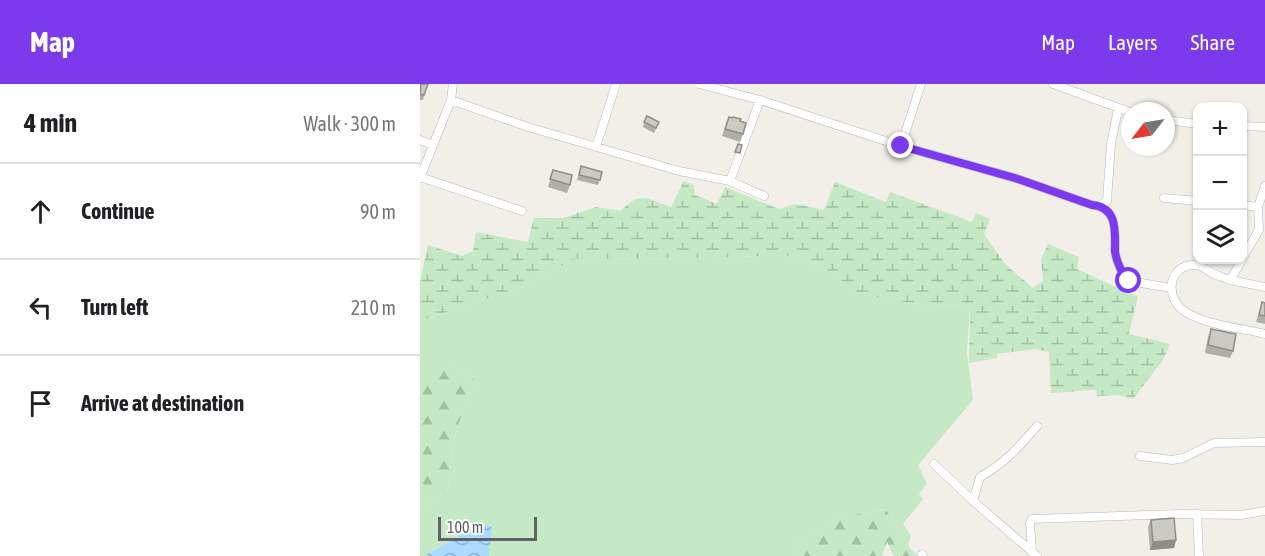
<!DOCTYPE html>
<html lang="en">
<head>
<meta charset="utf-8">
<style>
  body { margin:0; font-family:"Asap Condensed",sans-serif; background:#f2f2f2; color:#202124 }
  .controls { position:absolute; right:18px; top:18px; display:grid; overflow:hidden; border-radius:12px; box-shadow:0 2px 4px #0004 }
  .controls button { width:54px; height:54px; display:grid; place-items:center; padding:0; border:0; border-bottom:2px solid #e0e0e0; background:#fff; color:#202124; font:30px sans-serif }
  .compass { position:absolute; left:701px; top:18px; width:54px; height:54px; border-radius:50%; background:#fff; box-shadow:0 2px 4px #0004; rotate:239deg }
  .scale { position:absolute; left:18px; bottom:15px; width:99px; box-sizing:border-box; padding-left:6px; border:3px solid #5f6368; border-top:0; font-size:16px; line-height:21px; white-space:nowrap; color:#5f6368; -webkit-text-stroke:4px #fff; paint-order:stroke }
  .stop { position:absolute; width:18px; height:18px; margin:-14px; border:4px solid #7c3aed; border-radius:50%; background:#fff }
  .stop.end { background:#7c3aed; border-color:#fff; box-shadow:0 2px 6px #0008 }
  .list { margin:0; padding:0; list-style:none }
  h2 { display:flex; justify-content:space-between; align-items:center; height:78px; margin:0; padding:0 24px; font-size:26px }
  h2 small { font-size:20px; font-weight:400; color:#757577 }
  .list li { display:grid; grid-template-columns:39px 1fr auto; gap:18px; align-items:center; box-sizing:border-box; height:96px; padding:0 24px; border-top:2px solid #e0e0e0 }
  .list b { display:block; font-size:22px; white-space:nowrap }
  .list em { font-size:20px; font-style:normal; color:#757577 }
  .icon { flex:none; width:33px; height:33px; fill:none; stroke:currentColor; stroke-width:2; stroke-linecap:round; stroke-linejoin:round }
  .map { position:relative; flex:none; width:845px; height:472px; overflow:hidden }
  header { display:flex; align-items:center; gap:36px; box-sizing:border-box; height:84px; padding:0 30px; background:#7c3aed; color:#fff }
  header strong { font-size:28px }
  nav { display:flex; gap:33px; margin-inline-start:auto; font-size:21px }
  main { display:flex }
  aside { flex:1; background:#fff }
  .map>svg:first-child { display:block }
  .grass { fill:#c5e8c5 }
  .forest { fill:url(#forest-firs) }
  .wetland { fill:url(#wetland-marsh) }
  .water { fill:url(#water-waves) }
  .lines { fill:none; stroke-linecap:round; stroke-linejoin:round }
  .minor-casing { stroke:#b5b8bc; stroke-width:9 }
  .minor { stroke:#fff; stroke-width:8 }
  .wall { fill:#afaea9 }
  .shaded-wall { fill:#8f8d8a }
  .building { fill:#cccac5; stroke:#8f8d8a; stroke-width:1.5 }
  .route { stroke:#7c3aed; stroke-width:8 }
</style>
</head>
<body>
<header>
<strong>Map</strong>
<nav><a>Map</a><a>Layers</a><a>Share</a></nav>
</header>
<main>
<aside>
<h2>4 min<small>Walk · 300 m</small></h2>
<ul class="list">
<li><svg class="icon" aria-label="ahead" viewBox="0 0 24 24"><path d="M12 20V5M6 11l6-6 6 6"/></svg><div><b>Continue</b></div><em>90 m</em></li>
<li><svg class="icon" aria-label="left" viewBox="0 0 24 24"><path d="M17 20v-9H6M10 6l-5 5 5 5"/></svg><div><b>Turn left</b></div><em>210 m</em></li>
<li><svg class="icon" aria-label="arrive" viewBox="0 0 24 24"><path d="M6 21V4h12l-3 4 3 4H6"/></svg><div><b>Arrive at destination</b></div></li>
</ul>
</aside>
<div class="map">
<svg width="845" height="472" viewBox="0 0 845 472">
  <defs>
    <pattern id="forest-firs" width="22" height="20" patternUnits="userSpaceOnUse" patternTransform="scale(1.5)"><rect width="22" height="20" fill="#c5e8c5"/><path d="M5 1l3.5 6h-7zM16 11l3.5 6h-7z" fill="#a3c0a4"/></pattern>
    <pattern id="wetland-marsh" width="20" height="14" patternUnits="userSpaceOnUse" patternTransform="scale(1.5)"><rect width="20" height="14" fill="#c5e8c5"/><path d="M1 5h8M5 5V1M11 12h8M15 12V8" fill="none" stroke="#a3c0a4"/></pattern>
    <pattern id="water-waves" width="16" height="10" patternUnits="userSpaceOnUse" patternTransform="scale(1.5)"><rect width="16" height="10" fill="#aadaff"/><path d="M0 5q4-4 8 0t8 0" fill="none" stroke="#8eb4d2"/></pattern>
  </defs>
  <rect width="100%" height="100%" fill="#f1efe8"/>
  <path class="grass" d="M366 171 405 184 436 209 507 222 550 221 547 269 553 316 498 381 507 400 499 410 503 415 483 440 491 451 488 462 498 472H495L466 426 424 432 380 456 377 472H69L72 444 68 440 49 447 4 472H0V428L28 404 34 355 44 323 57 297 28 281H0V237L104 202 154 175 291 174Z"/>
  <path class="forest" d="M0 281H28L57 297 44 323 34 355 28 404 0 428Z
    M466 426 495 472H474L467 458 462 472H377L380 456 424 432Z"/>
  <path class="wetland" d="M264 97 274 101 275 111 297 120 305 103 359 125 375 120 404 126 415 98 466 118 470 108 552 138 556 129 570 135 564 150 585 180 613 204 623 197 621 175 628 160 659 173 657 185 718 213 709 250 750 260 743 276 713 315 698 311 677 312 676 306 631 309 629 268 615 265 577 270V274L549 279 550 221 507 222 436 209 405 184 366 171 291 174 154 175 104 202 0 237V198L8 161 42 172 53 167 56 148 108 158 114 134H143L176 123 201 127C221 106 227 115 251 123Z"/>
  <path class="water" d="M68 440 72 444 69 472H4L49 447Z"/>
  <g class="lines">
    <defs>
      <path id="minor" d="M279 0 340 16 481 62 598 95 672 121C698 123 695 148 695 167 696 177 702 190 709 197L751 204
        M633 0 710 28
        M31 16 108 43 259 87 310 97 344 112
        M746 36 778 40
        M822 42 845 43
        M0 56 13 61
        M481 62 501 0
        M176 63 196 0
        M0 93 102 127
        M0 94 31 16 33 0
        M310 97 340 16
        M744 114 778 117
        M822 121 838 123
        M679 122 687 117 691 60 698 25
        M822 175 839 146 838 123 845 102
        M822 176 810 196C804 193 797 192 792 189 785 185 781 180 771 181 747 184 746 215 764 227 785 241 821 244 845 250
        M810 196 845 203
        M720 372 752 376 763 374 794 359 845 358
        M514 380 553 417 617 472
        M553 417 560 393C584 380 600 362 617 342
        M777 430 779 472
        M612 467 610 439 612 435 758 430 821 431 845 427
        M502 470 503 472"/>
    </defs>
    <use href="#minor" class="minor-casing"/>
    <use href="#minor" class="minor"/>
  </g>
  <path class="wall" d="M0 0 4 11 3 16H0Z
    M309 33 326 39 320 58 302 52Z
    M224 38H239L234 49 223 43Z
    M161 82 182 88 178 101 157 96Z
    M133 86 150 101 147 109 128 103Z
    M842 218 845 219V240L836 238Z
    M791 245 813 267 810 274 785 269 788 253Z
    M731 436 756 456 754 464 730 466 728 443Z"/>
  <path class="shaded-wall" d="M756 456 754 464 730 466 733 458Z"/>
  <path class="building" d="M1 0H8L4 11 0 10Z
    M227 32 239 38 236 44 224 38Z
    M309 33 312 34 313 33 321 35 320 37 326 39 323 50 305 45Z
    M318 60 322 61 320 69 315 68Z
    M161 82 182 88 180 96 159 91Z
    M133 86 152 91 150 101 130 95Z
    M842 218 845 219V232L839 231Z
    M791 245 816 250 813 267 788 261Z
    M754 434 756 456 733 458 731 436Z"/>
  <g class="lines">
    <path class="route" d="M481 62 598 95 672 121C698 123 695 148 695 167 696 177 702 190 709 197"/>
  </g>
</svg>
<div class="controls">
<button>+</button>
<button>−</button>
<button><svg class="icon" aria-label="layers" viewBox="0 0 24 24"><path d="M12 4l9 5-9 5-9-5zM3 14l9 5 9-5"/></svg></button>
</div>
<svg class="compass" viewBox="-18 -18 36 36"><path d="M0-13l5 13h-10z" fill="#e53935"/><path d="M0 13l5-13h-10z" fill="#757577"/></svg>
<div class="scale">100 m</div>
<div class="stop" style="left:709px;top:197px"></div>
<div class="stop end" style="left:481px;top:62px"></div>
</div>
</main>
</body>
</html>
